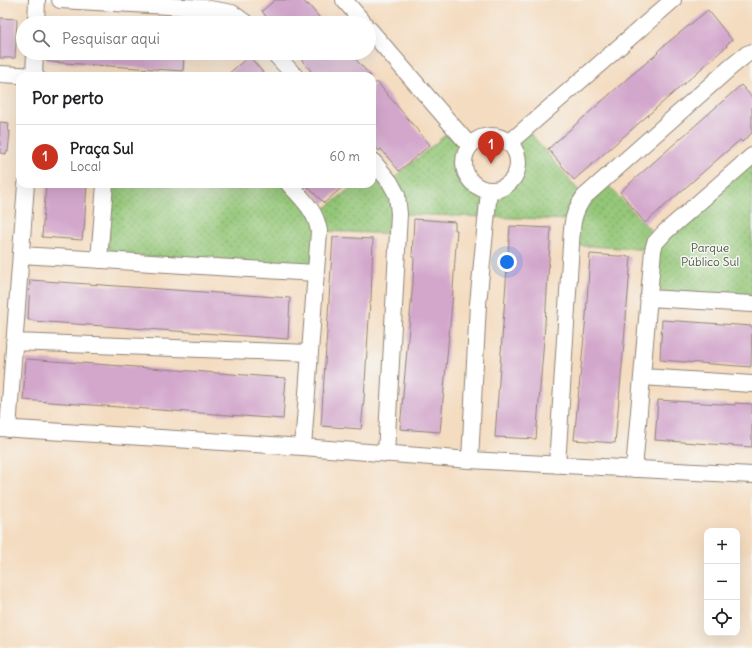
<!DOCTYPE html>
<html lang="pt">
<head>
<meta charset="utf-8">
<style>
  body { margin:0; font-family:Delius,sans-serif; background:#f6f6f6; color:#202124 }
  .controls { position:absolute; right:12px; bottom:12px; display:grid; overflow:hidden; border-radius:8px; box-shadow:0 4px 16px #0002 }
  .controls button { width:36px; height:36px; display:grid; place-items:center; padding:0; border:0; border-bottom:1px solid #e0e0e0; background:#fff; color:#202124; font:20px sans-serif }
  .you { position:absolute; left:507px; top:262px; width:14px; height:14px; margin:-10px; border:3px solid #fff; border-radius:50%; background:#1a73e8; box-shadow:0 0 0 6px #1a73e833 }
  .badge { display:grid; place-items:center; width:26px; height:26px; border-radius:50%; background:#c8321e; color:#fff; font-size:13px; font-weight:700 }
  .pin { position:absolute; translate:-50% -33px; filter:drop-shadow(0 1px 2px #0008) }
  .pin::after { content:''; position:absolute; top:21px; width:14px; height:12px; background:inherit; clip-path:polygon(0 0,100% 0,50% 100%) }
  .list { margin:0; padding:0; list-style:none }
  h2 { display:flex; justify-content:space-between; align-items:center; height:52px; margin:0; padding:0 16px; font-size:17px }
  h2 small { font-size:13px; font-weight:400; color:#757577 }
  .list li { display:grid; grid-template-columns:26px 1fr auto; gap:12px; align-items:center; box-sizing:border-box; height:64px; padding:0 16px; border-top:1px solid #e0e0e0 }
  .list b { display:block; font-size:15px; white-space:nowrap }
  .list p { margin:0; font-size:13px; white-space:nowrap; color:#757577 }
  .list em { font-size:13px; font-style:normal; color:#757577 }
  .icon { flex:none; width:22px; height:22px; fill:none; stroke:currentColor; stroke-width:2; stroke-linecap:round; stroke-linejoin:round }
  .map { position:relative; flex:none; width:752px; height:648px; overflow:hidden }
  .search { position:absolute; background:#fff; box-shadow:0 4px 16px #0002; left:16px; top:16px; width:360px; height:44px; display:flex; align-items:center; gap:10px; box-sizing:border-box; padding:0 14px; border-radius:22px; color:#757577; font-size:15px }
  .panel { position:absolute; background:#fff; box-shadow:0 4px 16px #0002; left:16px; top:72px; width:360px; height:116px; border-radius:12px }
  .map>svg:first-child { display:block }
  .park { fill:url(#park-dots); stroke:#5f7850 }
  .building { fill:#d3a7cc }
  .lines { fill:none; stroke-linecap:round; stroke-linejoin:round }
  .minor-casing { stroke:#908476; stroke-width:18 }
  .minor { stroke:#fff; stroke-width:16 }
  .labels { text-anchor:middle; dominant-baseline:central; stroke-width:3; stroke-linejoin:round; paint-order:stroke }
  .park-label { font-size:12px; fill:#4a5a42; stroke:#f6f6f2 }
</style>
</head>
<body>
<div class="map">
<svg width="752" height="648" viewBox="0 0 752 648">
  <defs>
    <pattern id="park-dots" width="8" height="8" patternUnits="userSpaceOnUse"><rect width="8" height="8" fill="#93c676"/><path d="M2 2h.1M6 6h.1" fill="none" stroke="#78a161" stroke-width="1.8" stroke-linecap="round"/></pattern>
  </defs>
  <rect width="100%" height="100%" fill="#f6f6f2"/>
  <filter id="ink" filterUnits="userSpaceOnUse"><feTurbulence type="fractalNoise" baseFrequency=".025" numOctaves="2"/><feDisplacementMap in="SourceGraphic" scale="8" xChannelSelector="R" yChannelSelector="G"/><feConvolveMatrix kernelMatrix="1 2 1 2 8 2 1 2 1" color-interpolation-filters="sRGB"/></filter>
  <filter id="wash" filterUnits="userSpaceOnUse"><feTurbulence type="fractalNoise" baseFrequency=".012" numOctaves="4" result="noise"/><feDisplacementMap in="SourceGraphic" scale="16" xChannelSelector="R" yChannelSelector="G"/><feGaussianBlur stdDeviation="0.9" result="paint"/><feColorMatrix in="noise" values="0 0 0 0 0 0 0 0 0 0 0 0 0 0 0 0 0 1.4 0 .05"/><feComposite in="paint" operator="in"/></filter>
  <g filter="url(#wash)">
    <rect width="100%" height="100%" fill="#f4dcc0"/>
    <path class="park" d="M454 128 470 146C446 187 506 209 517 171 520 160 516 151 509 143L526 128 584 197 603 180 659 239 752 163V298L664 293 658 289 655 281 653 250 571 245 572 220 399 214 398 234 319 231 311 262 305 267 112 254 108 250 111 184H282L315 216 356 184H372V171L390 181Z"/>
    <g id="blocks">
      <path class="building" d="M275 0H303L307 5 308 4 324 23H261L267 18 262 11Z
        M708 10 732 40 726 45 727 46 574 180 548 149 628 78 658 53 657 52 661 48Z
        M0 18 17 19 15 58H0Z
        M47 53H128L184 57 183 71 51 62 46 61Z
        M296 53H350L371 76H315Z
        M249 56 266 76H226Z
        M377 82 430 145 399 171 381 149 379 151 372 142V86Z
        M741 85 752 97V133L742 142 740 140 726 152 645 223 620 192Z
        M0 122 9 123 8 131H10L8 152H6V154L0 153Z
        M46 184H87L84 231H83L82 240 42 237Z
        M305 184H346L324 203Z
        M414 219 455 222V230H457L452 303 440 432 400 429 413 281 414 257H412Z
        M510 226 551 228 544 339 536 439 495 437Z
        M333 237 373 239 371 302H370L364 399 361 429 321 426Z
        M590 254 631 257 622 366 615 443 574 440 586 316Z
        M30 280 290 298 288 339 33 321V320H28Z
        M662 320 752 326 751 367 660 360Z
        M26 359 286 378 283 419 23 400Z
        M658 400 735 405V403L752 404V447L655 440Z"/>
    </g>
  </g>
  <g filter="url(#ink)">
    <use href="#blocks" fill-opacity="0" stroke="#908476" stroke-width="1"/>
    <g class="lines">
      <defs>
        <path id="minor" d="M60 0 204 8 232 13 246 23
          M344 0 364 23
          M36 23 37 0
          M369 29 470 146
          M274 53 295 76
          M0 74 36 76
          M34 76 35 53
          M464 163a27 27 0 1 1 54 0a27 27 0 1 1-54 0Z
          M509 143 673 0
          M372 160 390 182 397 195 399 214 386 454
          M289 184C302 198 316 211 319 231L303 447
          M21 255 315 273
          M99 260 105 184
          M648 298 752 304
          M14 342 310 353
          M642 377 752 384
          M0 428 303 447 470 460 752 475
          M8 429 26 184
          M470 460 478 304 489 191
          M557 465 571 245C572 225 572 214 584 197L732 66 747 54 752 52
          M634 469 653 250 655 243 665 232 752 156"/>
      </defs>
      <use href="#minor" class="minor-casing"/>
      <use href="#minor" class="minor"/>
    </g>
  </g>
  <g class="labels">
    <g class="park-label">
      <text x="710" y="247">Parque<tspan x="710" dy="14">Público Sul</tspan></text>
    </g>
  </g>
</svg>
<div class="controls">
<button>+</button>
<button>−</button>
<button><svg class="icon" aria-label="locate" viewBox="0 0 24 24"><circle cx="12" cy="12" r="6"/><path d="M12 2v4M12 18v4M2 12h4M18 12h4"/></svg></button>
</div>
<div class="you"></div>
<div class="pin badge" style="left:491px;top:164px">1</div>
<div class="search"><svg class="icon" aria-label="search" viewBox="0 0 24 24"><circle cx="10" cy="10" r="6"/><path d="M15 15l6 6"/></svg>Pesquisar aqui</div>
<section class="panel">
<h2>Por perto<small></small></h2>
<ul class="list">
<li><span class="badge">1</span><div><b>Praça Sul</b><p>Local</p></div><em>60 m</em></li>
</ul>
</section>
</div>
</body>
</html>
